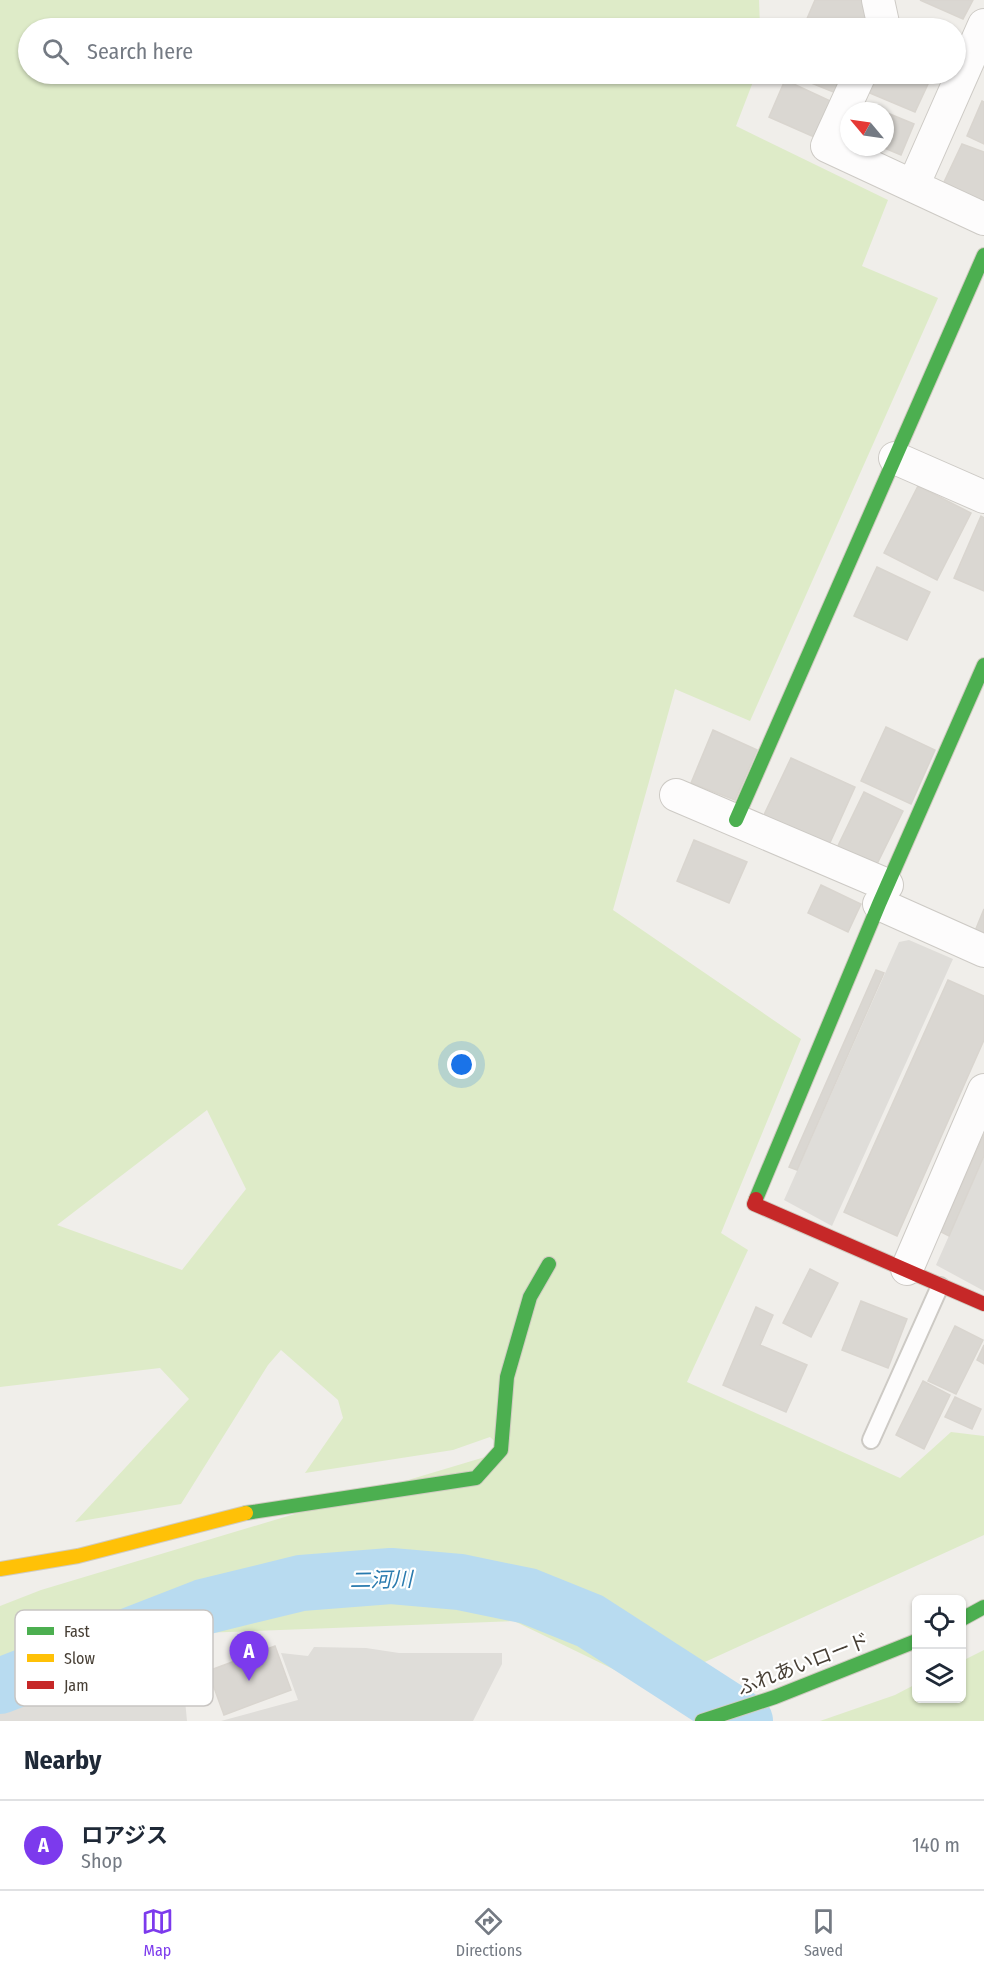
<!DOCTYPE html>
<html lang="en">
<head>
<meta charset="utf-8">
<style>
  body { margin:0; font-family:"Fira Sans Condensed","Noto Sans JP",sans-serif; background:#f6f6f7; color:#1f2937 }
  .controls { position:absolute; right:18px; bottom:18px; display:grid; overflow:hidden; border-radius:9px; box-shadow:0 2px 4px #0004 }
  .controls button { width:54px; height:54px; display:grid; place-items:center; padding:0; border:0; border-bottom:2px solid #e0e1e3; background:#fff; color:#1f2937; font:30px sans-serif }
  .compass { position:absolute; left:840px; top:102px; width:54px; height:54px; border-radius:50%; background:#fff; box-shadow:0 2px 4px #0004; rotate:299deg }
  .you { position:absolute; left:462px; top:1065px; width:21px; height:21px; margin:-15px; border:4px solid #fff; border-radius:50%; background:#1a73e8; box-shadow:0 0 0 9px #1a73e833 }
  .badge { display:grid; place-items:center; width:39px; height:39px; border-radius:50%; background:#7c3aed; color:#fff; font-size:20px; font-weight:700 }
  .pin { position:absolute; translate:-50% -50px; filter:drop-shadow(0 2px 3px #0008) }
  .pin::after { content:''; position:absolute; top:32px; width:21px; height:18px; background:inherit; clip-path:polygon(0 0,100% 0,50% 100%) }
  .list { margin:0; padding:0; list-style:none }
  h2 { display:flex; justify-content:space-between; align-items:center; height:78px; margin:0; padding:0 24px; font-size:26px }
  h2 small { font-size:20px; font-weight:400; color:#747a83 }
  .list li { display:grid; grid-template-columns:39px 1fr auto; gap:18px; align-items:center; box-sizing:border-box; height:90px; padding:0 24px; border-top:2px solid #e0e1e3 }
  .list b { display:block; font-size:22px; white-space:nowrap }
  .list p { margin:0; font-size:20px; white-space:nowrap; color:#747a83 }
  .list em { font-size:20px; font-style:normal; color:#747a83 }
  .icon { flex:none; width:33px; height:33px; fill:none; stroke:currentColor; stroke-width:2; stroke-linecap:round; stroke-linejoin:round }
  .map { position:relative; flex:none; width:984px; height:1721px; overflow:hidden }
  .search { position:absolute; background:#fff; box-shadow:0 2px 4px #0004; left:18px; right:18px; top:18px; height:66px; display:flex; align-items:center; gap:15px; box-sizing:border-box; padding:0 21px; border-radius:33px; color:#747a83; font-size:22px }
  .sheet { height:168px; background:#fff }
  nav { display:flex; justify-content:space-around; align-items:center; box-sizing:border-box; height:84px; border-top:2px solid #e0e1e3; background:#fff; font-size:16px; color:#747a83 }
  nav a { display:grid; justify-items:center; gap:3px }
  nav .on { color:#7c3aed }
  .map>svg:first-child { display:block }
  .green { fill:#deebc8; fill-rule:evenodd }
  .parking { fill:#dfddd9 }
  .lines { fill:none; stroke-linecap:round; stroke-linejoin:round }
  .river { stroke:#b8dbf0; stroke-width:56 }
  .building { fill:#dad7d2; stroke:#d9d5cf; stroke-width:1.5 }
  .lane-casing { stroke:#cdcac5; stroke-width:20 }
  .street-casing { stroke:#cdcac5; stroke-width:34 }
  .fast-casing { stroke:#d0cbc0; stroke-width:16 }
  .slow-casing { stroke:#d0cbc0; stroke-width:16 }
  .jam-casing { stroke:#d0cbc0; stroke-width:16 }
  .lane { stroke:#fdfcfc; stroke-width:16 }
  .street { stroke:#fdfcfc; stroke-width:32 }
  .fast { stroke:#4caf50; stroke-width:14 }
  .slow { stroke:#ffc107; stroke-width:14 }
  .jam { stroke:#c62828; stroke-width:14 }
  .labels { text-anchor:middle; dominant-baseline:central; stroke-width:4.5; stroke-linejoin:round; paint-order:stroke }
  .street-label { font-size:20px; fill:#473f35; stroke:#fff }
  .water-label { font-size:21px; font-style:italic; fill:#297aae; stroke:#fff }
  .key { fill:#fff; stroke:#c8c5c2; stroke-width:1.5 }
  .key-label { font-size:16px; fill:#473f35 }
</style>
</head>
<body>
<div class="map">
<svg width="984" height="1721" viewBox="0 0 984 1721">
  <rect width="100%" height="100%" fill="#f0eeea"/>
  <path class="green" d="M0 0H759L760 28H28V74H756L736 126 888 200 862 266 938 298 750 721 675 689 613 910 801 1039 721 1233 748 1250 687 1382 900 1478 951 1432 984 1436V1535L650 1687 514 1621 201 1633 0 1695V1606L41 1590 505 1451 490 1437 453 1450 305 1473 343 1418 338 1400 281 1350 268 1365 181 1504 75 1522 189 1399 160 1368 0 1387ZM207 1110 246 1189 182 1270 57 1225Z
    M984 1650V1721H820L895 1695 916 1684V1698H962V1661Z"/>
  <path class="parking" d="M909 940 953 959 832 1226 784 1200 899 942Z
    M984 1157V1291L936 1265Z
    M314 1647 366 1648 399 1653H502V1664L473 1721H221L298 1700 281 1653 308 1656Z
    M144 1658 158 1659 160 1672 182 1669 187 1721H0V1708L29 1695 112 1671Z"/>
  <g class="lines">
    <path class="river" d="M0 1686 203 1607 301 1583 391 1576 460 1582 528 1596 590 1621 745 1721"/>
  </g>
  <path class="building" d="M815 0H865L874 28H803Z
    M920 0H973L963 19Z
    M789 74H852L841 95Z
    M879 74H910L929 82 915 112 870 93Z
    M785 80 837 104 821 140 769 117Z
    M982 101 984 102V144L967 136Z
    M885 112 914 124 901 155 882 147H885Z
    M962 144 984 152V202L943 184Z
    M918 486 971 513 937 580 884 553Z
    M981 516 984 518V591L954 578Z
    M877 567 930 592 907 640 854 616Z
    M886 727 935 750 911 804 861 781Z
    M713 730 757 750 735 800 691 783Z
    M791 758 855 787 828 847 763 817Z
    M864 792 903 811 875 868 836 850Z
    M694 840 747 862 729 903 677 881Z
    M821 885 861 904 848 932 808 913Z
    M984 909V935L975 931Z
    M876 970 884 973 797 1170 789 1167Z
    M948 980 984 996V1040L897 1236 844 1212Z
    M984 1134V1156L949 1236 941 1232Z
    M810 1269 838 1283 811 1337 783 1323Z
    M861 1301 907 1319 888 1368 842 1350Z
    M756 1307 773 1315 760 1345 807 1365 786 1412 723 1385Z
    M955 1326 983 1340 956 1394 928 1381Z
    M984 1345V1364L977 1360Z
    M923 1381 950 1395 924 1449 896 1435Z
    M955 1397 981 1409 972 1429 945 1417Z
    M275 1646 291 1690 224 1715 208 1671Z"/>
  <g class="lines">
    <defs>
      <path id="lane" d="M871 1440 940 1286"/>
      <path id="street" d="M878 0 883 23 880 28
        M860 74 827 146 984 219
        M913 186 984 25
        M895 458 984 497
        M676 795 887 885
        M879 904 984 951
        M907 1269 984 1090"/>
      <path id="fast" d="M736 820 984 255
        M756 1199 879 904 984 665
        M246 1513 476 1478 501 1450 507 1377 530 1297 549 1264
        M962 1619 984 1607
        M702 1721 775 1697 916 1641"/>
      <path id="slow" d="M0 1569 78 1556 246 1513"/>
      <path id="jam" d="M756 1199 754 1204 984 1304"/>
    </defs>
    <use href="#lane" class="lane-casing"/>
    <use href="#street" class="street-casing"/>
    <use href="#fast" class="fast-casing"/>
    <use href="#slow" class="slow-casing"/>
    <use href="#jam" class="jam-casing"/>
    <use href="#lane" class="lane"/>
    <use href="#street" class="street"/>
    <use href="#fast" class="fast"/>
    <use href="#slow" class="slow"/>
    <use href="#jam" class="jam"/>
  </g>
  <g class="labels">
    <g class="street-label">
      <text transform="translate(803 1664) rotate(-21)">ふれあいロード</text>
    </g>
    <g class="water-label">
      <text transform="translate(381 1580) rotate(-1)">二河川</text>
    </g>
  </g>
  <rect x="15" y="1610" width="198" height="96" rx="9" class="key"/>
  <rect x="27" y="1627" width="27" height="8" fill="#4caf50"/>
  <rect x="27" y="1654" width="27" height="8" fill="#ffc107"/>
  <rect x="27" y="1681" width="27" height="8" fill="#c62828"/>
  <g class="key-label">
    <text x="64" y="1637">Fast</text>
    <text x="64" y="1664">Slow</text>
    <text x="64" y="1691">Jam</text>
  </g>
</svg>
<div class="controls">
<button><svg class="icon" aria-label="locate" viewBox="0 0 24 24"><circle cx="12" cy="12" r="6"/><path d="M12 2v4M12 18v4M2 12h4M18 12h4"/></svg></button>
<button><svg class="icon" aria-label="layers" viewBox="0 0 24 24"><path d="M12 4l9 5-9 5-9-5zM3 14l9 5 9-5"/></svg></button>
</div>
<svg class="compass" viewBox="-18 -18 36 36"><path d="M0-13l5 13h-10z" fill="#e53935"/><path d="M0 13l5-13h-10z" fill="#747a83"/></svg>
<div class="you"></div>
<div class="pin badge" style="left:249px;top:1681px">A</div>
<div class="search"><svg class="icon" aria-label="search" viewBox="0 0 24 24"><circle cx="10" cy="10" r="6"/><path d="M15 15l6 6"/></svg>Search here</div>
</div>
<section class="sheet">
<h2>Nearby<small></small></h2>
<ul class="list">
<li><span class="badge">A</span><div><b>ロアジス</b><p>Shop</p></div><em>140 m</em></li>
</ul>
</section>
<nav>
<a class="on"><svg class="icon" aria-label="map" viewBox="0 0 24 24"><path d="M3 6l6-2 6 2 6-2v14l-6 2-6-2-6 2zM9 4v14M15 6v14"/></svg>Map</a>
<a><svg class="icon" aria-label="directions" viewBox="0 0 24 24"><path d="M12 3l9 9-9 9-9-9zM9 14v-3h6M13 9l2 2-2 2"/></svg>Directions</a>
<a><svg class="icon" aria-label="saved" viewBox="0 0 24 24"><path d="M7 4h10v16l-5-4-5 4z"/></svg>Saved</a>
</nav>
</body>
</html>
